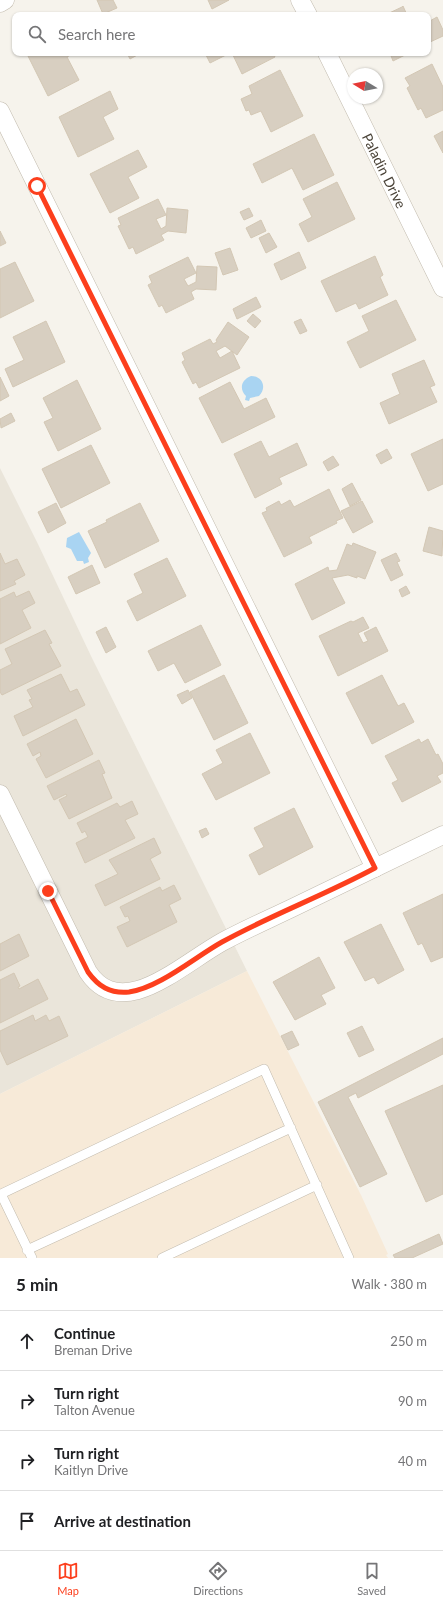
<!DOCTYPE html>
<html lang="en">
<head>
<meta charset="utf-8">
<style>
  body { margin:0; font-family:Lato,sans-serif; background:#f6f6f6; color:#202124 }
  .compass { position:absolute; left:347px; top:68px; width:36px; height:36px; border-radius:50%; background:#fff; box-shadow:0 1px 3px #0004; rotate:280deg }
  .stop { position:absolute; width:12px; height:12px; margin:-9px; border:3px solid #fc3f1d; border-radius:50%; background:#fff }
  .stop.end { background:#fc3f1d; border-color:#fff; box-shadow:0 1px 4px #0008 }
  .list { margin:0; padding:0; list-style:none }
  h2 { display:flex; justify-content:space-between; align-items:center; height:52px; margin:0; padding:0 16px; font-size:17px }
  h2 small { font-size:13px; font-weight:400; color:#757577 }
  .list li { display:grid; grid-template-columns:26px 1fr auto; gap:12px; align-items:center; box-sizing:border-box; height:60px; padding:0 16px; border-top:1px solid #e0e0e0 }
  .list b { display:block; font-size:15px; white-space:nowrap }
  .list p { margin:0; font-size:13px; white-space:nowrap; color:#757577 }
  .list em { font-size:13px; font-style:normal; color:#757577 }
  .icon { flex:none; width:22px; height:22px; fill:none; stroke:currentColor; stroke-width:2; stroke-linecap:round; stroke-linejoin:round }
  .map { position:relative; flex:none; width:443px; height:1258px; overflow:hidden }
  .search { position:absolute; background:#fff; box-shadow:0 1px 3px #0004; left:12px; right:12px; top:12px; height:44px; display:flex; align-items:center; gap:10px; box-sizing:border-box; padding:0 14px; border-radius:8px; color:#757577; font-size:15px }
  .sheet { height:292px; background:#fff }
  nav { display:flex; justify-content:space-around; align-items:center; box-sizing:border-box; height:56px; border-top:1px solid #e0e0e0; background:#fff; font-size:11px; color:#757577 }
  nav a { display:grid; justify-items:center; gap:2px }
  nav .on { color:#fc3f1d }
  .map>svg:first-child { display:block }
  .residential { fill:#eae5da }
  .commercial { fill:#f7ead8 }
  .water { fill:#a9d4f2 }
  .building { fill:#d8cfc1; stroke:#d3c7b4 }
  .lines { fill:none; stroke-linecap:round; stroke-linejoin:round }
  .service-casing { stroke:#c2bbae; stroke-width:10 }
  .minor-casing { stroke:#c2bbae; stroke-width:19 }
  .service { stroke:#fff; stroke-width:9 }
  .minor { stroke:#fff; stroke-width:18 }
  .route { stroke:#fc3f1d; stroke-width:5 }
  .labels { text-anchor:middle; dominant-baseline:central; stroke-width:3; stroke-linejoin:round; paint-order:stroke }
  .street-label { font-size:14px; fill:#4b4439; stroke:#fff }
</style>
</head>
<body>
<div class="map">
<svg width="443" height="1258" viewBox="0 0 443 1258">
  <rect width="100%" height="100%" fill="#f6f3ec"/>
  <path class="residential" d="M0 468 37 542 91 656 247 971 0 1094Z"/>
  <path class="commercial" d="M247 971 361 1195 388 1254 386 1255 388 1258H0V1094Z"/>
  <path class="water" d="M251 376C263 376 267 388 259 396L250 398 249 401 245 400 246 396C239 389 241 380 251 376Z
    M79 532 91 553 88 558 89 562 84 564 83 561H77L71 549 66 547 67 538Z"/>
  <path class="building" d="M97 0H113L117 8 103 14Z
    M208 0H229L212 9Z
    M403 6 407 15H385L402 7Z
    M437 17 443 30V36L428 43V22Z
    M28 53H74L67 57 79 80 48 96 27 54Z
    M127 53H141L130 59Z
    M205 53H230L210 63Z
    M232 53H273L275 57 242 74Z
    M390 53H409L393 61Z
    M432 64 443 87V110L426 118 421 108 418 110 407 88 410 86 405 78Z
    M280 70 303 116 271 132 261 111 251 115 249 110 246 111 241 99 252 94 249 86Z
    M110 91 118 109 103 117 114 139 78 157 59 117Z
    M443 131V153L434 136Z
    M314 134 334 175 303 190 292 168 262 183 253 164Z
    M138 150 147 167 128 177 139 198 110 213 90 174Z
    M337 182 355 219 308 242 299 224 312 217 303 199Z
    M158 199 166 215 156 219 161 229 166 226 167 208 188 210 186 233 168 231 161 235 164 240 136 254 133 247 129 249 118 226 121 225 118 218Z
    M249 208 253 216 244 220 240 212Z
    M261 220 266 231 251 238 246 228Z
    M0 231 6 243 0 246Z
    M269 233 277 247 266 253 259 238Z
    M230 248 238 270 223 275 215 253Z
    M299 252 306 268 281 280 274 264Z
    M375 256 383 275 380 277 388 295 359 309 356 303 336 312 321 281Z
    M188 257 196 273 184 279 188 286 196 282 197 266 217 267 216 290 196 289 191 292 194 299 166 313 162 305 159 307 148 285 152 283 149 276Z
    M15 262 34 301 0 318V269Z
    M256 297 261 307 237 319 233 309Z
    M396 300 416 340 360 368 347 342 369 331 362 316Z
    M253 314 261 321 255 328 247 321Z
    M301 319 307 331 300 334 294 322Z
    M46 321 65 362 13 387 5 369 24 360 13 337Z
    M228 322 249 337 237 355 225 346 216 351 220 358 232 351 240 368 199 388 196 382 193 384 182 362 185 360 182 353 210 339 213 344 217 342 216 340Z
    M424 360 435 385 430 387 437 402 389 424 380 403 400 394 392 374Z
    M0 377 9 396 0 401Z
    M77 380 101 429 58 451 44 422 53 418 43 398Z
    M230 382 244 409 266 398 275 417 222 443 199 398Z
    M11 413 15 421 1 428 0 419Z
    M443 439V484L428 491 411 454Z
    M261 441 269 457 297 443 307 465 279 478 282 484 255 498 234 454Z
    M91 445 110 483 61 508 42 469Z
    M387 449 392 458 381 464 376 455Z
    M333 456 339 465 328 471 323 462Z
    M352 483 361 500 350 506 342 489Z
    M329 489 343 518 336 521 337 523 309 537 312 543 284 557 262 513 267 511 266 508 279 501 281 505 290 500 294 507Z
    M362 501 373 522 353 533 341 511Z
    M56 503 66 523 48 533 38 512Z
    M140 503 159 541 105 568 88 531 107 522 106 520Z
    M429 527 443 531 442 556 423 551Z
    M353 543 376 552 365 579 357 576V578L348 575 332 578 345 603 312 620 295 584 328 567 329 571 337 570 347 544 352 546Z
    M0 553 5 564 17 559 25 575 14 581 16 584 0 591Z
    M396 553 400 561 397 562 403 575 391 581 381 560Z
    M167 558 186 596 137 621 127 601 143 593 134 574Z
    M92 565 100 583 76 594 68 577Z
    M406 586 410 593 402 597 399 590Z
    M29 591 35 603 22 610 31 628 0 644V599L14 592 16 597Z
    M363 617 369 628 358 633 363 643 368 641 364 633 376 627 388 651 338 676 319 636 351 621 353 622Z
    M201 625 221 665 185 683 174 663 158 671 148 651Z
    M106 627 116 647 106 653 96 632Z
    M45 630 52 643 49 644 61 666 2 695 0 692V670L12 664 5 649Z
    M61 674 70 692 77 689 85 705 23 736 14 716 33 707 29 700 32 699 27 690Z
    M224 675 248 723 214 740 190 692Z
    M382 675 398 706 404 703 414 722 372 744 346 693Z
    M188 690 192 698 182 704 177 695Z
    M76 719 93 754 46 778 36 759 41 756 40 752 33 756 27 744Z
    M250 733 270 773 216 800 202 774 223 763 216 750Z
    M419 739 421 743 428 739 436 755 438 754 443 764V773L437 776 441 782 402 802 392 783 398 780 385 756Z
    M99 760 105 773 102 774 112 798 69 819 59 800 67 796 66 794 54 800 47 786Z
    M132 801 138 814 125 820 135 838 85 863 76 843 88 837 85 831 82 833 77 823 117 803 120 807Z
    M294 808 313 847 259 875 249 855 264 847 254 828Z
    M206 828 209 834 202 838 199 831Z
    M154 838 161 853 150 859 160 879 105 906 95 885 118 874 109 860Z
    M174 885 181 899 169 905 177 922 127 947 117 927 130 921 128 916 125 917 120 907 160 887 162 891Z
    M443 894V957L431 962 422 943 418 945 403 913Z
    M381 924 404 970 378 984 374 977 365 981 344 942Z
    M19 934 29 956 0 971V944Z
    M319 957 335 988 321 995 326 1004 295 1020 273 982Z
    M14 973 20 986 18 987 19 989 38 979 48 999 0 1023V980Z
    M33 1015 35 1021 46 1015 49 1021 59 1016 68 1036 7 1065 0 1050V1031Z
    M362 1026 374 1050 359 1057 347 1033Z
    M292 1031 299 1045 288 1050 281 1036Z
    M443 1038V1054L358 1098 356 1093 348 1097 387 1174 360 1187 318 1102Z
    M443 1085V1194L426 1202 385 1111Z
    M439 1234 443 1244 412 1258H395L393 1255Z"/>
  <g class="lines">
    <defs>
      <path id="service" d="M27 1250 291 1128
        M32 1258 1 1194 264 1069 349 1258
        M162 1258 317 1185"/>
      <g id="minor">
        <path d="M300 0 308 15"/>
        <path d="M0 3 5 0"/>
        <path id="s1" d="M327 53 443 288"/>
        <path d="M0 111 375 868"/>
        <path d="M0 794 88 972C100 990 116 996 138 990 164 983 197 956 222 942 244 930 267 920 290 909 341 884 392 860 443 835"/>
      </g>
    </defs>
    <use href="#service" class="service-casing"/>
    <use href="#minor" class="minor-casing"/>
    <use href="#service" class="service"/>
    <use href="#minor" class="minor"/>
  </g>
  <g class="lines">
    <path class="route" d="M37 186 375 868C325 895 271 915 222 942 195 957 159 988 129 992 110 994 98 986 88 972L48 891"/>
  </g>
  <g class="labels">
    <g class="street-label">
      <text stroke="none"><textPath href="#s1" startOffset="131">Paladin Drive</textPath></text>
    </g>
  </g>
</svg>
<svg class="compass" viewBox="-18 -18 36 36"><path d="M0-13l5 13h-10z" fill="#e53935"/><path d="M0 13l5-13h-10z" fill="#757577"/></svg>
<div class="stop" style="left:37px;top:186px"></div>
<div class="stop end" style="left:48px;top:891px"></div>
<div class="search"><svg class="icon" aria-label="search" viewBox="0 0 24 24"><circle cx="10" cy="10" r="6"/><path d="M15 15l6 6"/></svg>Search here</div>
</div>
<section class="sheet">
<h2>5 min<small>Walk · 380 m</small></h2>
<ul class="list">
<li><svg class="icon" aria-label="ahead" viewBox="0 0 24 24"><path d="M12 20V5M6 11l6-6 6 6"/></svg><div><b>Continue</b><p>Breman Drive</p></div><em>250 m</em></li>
<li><svg class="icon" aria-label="right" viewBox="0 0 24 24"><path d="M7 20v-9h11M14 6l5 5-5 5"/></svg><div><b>Turn right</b><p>Talton Avenue</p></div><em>90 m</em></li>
<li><svg class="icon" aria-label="right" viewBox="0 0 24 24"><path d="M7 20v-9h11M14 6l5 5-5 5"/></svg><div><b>Turn right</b><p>Kaitlyn Drive</p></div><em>40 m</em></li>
<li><svg class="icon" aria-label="arrive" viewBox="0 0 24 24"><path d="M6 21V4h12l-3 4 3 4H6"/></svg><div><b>Arrive at destination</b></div></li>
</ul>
</section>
<nav>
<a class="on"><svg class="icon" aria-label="map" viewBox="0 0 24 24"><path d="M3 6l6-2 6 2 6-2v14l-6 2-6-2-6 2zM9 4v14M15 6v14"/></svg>Map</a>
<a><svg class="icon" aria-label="directions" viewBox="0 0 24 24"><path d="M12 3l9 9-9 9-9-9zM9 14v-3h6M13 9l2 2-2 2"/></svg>Directions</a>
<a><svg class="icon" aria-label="saved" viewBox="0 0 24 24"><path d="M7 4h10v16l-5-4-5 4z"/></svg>Saved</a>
</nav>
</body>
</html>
